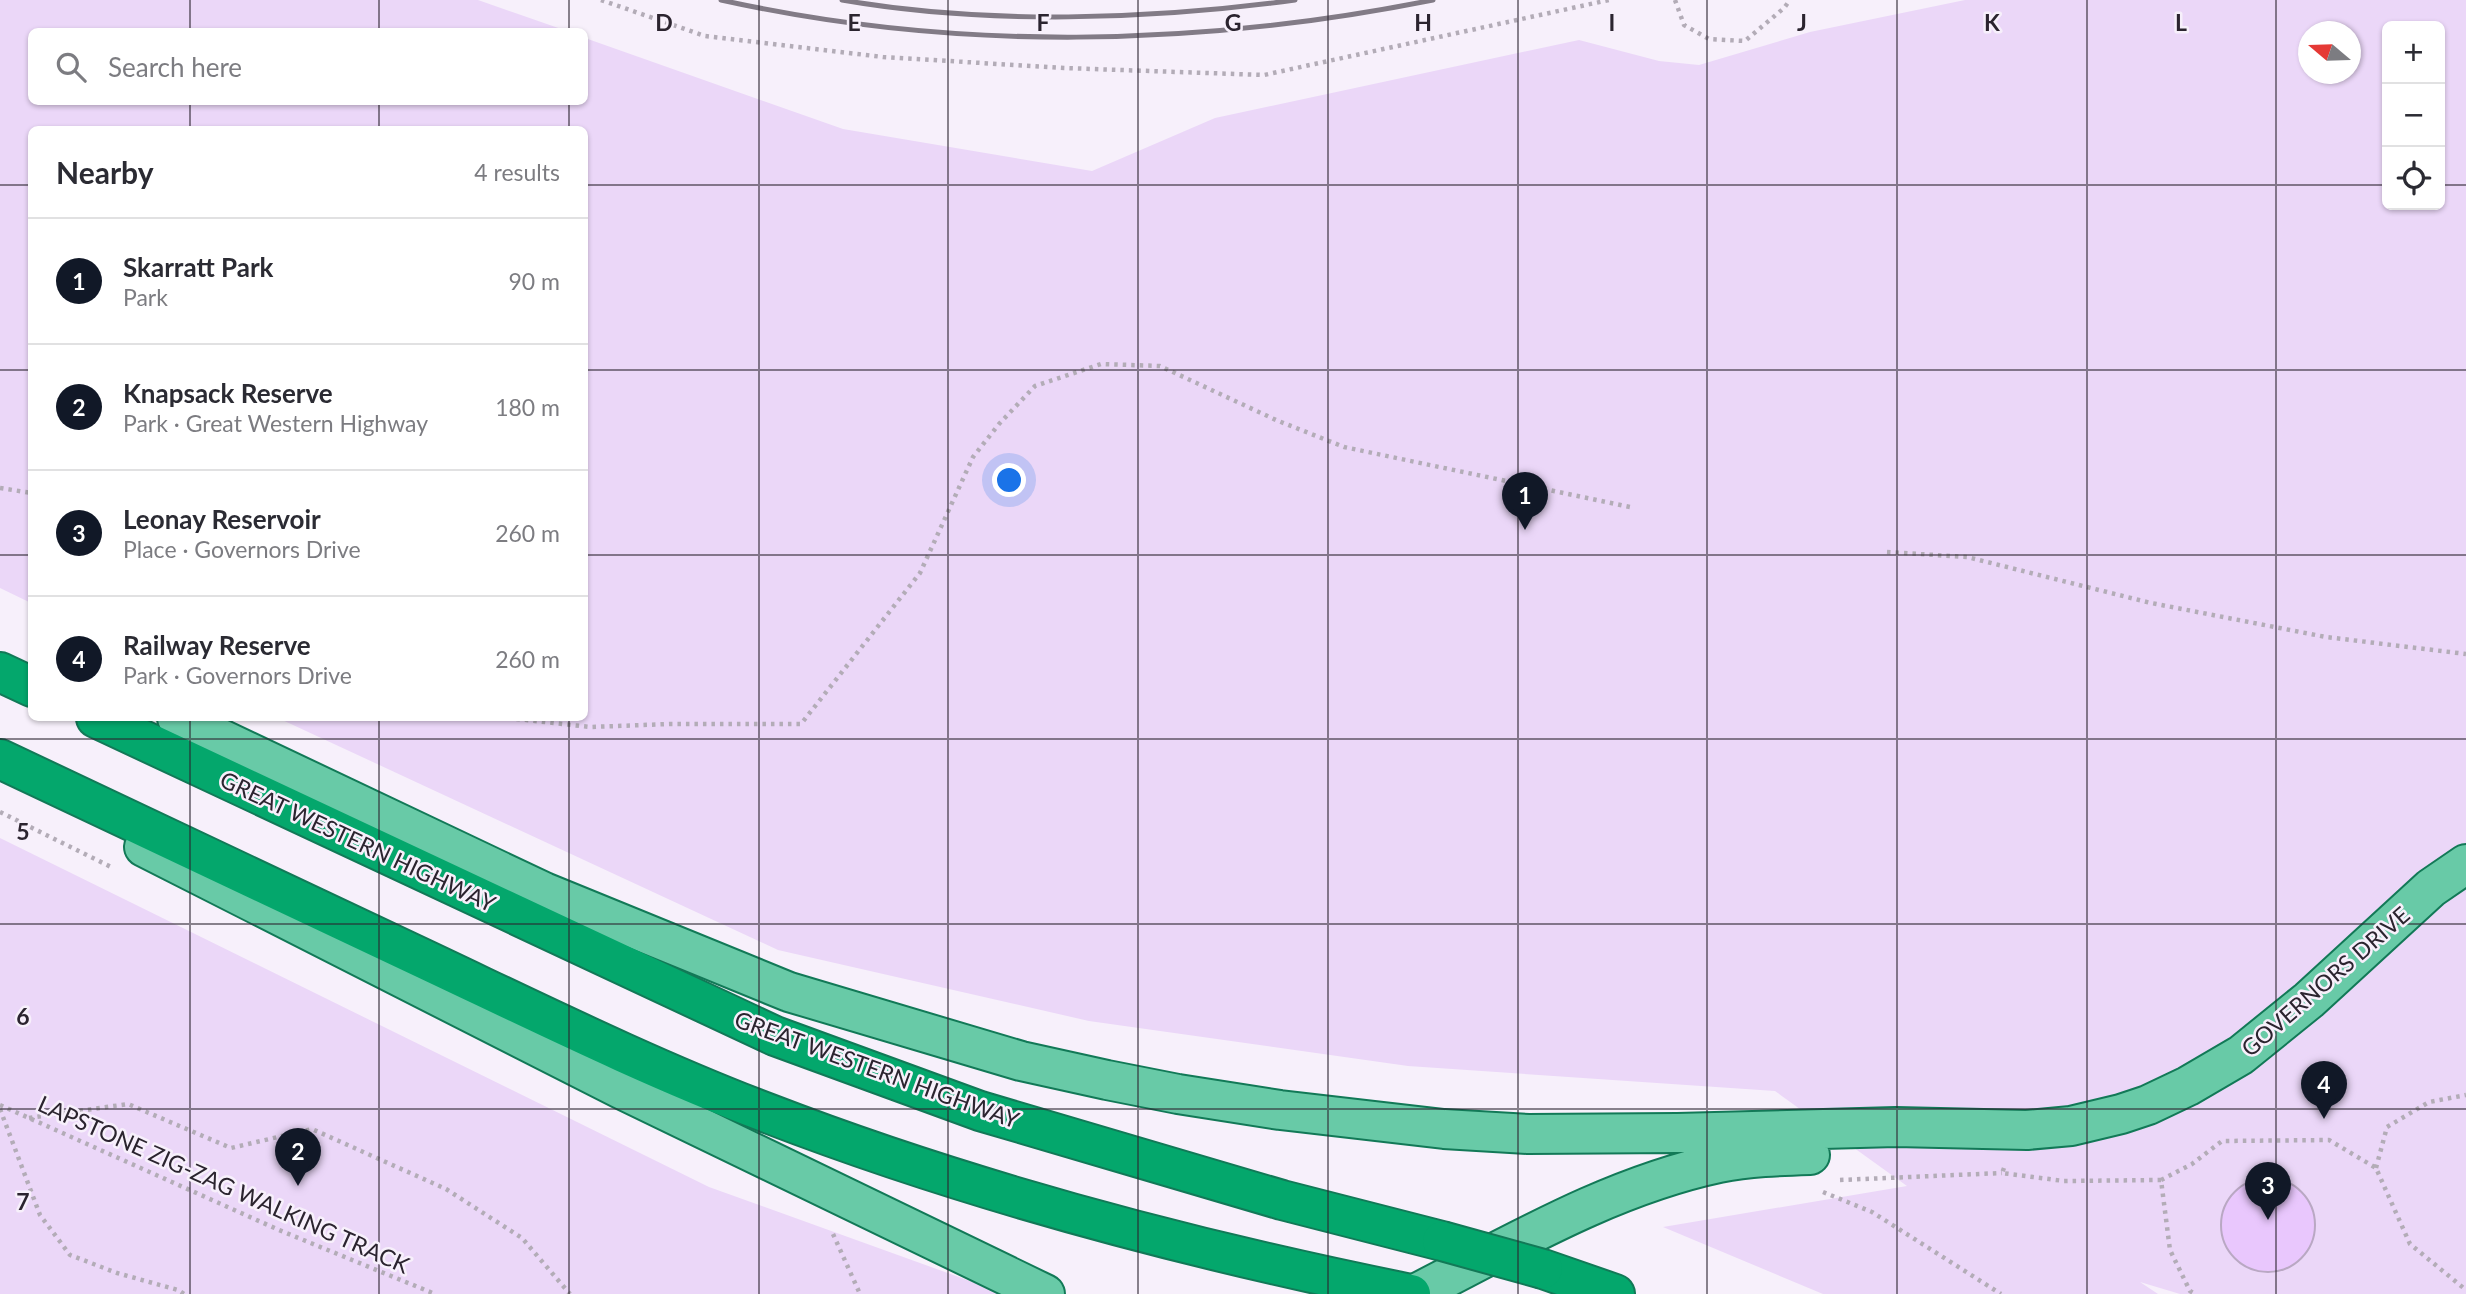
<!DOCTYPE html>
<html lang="en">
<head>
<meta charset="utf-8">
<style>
  body { margin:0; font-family:Lato,sans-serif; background:#f7f7f7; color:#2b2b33 }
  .controls { position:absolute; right:21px; top:21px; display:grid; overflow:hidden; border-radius:10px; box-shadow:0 2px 5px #0004 }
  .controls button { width:63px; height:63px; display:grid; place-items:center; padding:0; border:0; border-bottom:2px solid #e1e1e2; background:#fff; color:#2b2b33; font:35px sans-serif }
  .compass { position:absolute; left:2298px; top:21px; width:63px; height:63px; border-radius:50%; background:#fff; box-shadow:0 2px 5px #0004; rotate:289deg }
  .you { position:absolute; left:1010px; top:481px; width:24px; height:24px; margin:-18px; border:5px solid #fff; border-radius:50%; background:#1a73e8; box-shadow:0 0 0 10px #1a73e833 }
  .badge { display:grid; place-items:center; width:46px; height:46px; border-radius:50%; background:#111827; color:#fff; font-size:23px; font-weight:700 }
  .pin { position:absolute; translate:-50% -58px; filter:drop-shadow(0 2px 4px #0008) }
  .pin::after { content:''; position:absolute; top:37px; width:24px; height:21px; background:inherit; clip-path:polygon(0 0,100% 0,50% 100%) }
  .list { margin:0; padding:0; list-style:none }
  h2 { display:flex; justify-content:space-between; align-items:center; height:91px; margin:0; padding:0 28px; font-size:30px }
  h2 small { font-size:23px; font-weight:400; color:#7c7c81 }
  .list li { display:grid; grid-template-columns:46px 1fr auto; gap:21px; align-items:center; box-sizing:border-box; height:126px; padding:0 28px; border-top:2px solid #e1e1e2 }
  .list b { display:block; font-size:26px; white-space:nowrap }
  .list p { margin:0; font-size:23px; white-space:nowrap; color:#7c7c81 }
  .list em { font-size:23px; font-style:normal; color:#7c7c81 }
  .icon { flex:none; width:38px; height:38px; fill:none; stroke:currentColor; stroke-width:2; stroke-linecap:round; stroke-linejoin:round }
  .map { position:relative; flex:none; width:2466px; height:1294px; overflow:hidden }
  .search { position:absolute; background:#fff; box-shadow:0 2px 5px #0004; left:28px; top:28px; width:560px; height:77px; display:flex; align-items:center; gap:18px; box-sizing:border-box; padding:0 24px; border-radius:10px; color:#7c7c81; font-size:26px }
  .panel { position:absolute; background:#fff; box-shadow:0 2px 5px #0004; left:28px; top:126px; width:560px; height:595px; border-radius:10px }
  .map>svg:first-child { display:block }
  .green { fill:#ebd7f8; fill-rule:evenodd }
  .building { fill:#e9c7fd; stroke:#b9a8c3; stroke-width:2 }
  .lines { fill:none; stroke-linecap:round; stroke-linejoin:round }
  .major-casing { stroke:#127957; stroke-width:42 }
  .highway-casing { stroke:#127957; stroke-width:42 }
  .path { stroke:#b3acb7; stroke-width:4.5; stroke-dasharray:3.5 5; stroke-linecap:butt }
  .major { stroke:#68caa7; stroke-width:38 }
  .highway { stroke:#04a76c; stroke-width:38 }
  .rail { stroke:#827b86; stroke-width:5 }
  .highway-bridge-casing { stroke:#127957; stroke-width:42; stroke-linecap:butt }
  .highway-bridge { stroke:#04a76c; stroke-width:38 }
  .grid { fill:none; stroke:#2b242f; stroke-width:2; stroke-opacity:0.55 }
  .labels { text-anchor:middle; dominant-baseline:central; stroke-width:5; stroke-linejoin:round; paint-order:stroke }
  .street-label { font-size:23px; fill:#2b242f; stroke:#f7f0fb }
  .grid-label { font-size:23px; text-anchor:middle; font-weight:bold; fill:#2b242f; stroke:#f7f0fb; stroke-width:5; stroke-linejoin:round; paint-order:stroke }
</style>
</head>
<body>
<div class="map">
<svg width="2466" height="1294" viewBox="0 0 2466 1294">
  <rect width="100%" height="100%" fill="#f7f0fb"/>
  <path class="green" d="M0 0H478L567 31 32 32V102H584L585 38 843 129 1092 171 1215 118 1579 40 1659 61 1699 65 1810 32 1965 0H2466V1294H2180L2140 1282 2158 1294H1823L1663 1227 1907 1186 1775 1091 1408 1066 1089 1021 778 950 278 718H584V130H32L31 603 0 588ZM2387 26H2440V205H2387ZM2308 32H2350V74H2308Z
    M0 838 709 1187 1006 1294H0Z"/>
  <path class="building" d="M2221 1225a47 47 0 1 1 94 0a47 47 0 1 1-94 0Z"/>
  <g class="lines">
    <defs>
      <path id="major" d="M177 718 544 892 789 992 1021 1061 1107 1080 1178 1094 1280 1110 1444 1129 1528 1134 1677 1133 1896 1127 2027 1130 2071 1126 2121 1114 2148 1105 2188 1086 2241 1055 2309 1000 2431 888 2466 864
        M144 847 621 1089 1045 1294
        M1415 1294C1513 1244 1611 1186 1719 1163 1749 1157 1779 1156 1810 1155"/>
      <path id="highway" d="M0 672 32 687
        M96 718 775 1036 980 1111 1282 1200 1442 1241
        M0 759C137 825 275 889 413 954 530 1009 646 1067 767 1113 975 1193 1193 1250 1411 1294
        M1543 1269 1615 1294"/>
    </defs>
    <use href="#major" class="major-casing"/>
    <use href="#highway" class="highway-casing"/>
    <path class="path" d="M601 0 705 36 883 57 1064 68 1264 75 1609 0
      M1675 0 1684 25 1709 39 1745 41 1784 8 1790 0
      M0 488 32 493
      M1887 552 1967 557 2151 603 2326 637 2466 654
      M508 718 590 727 670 724H801L920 573 973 457 999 424 1035 386 1101 364 1160 366 1276 420 1344 447 1630 507
      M0 812 111 867
      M0 1105 279 1230 435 1294
      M0 1109 40 1215 70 1255 117 1273 178 1290 184 1294
      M29 1118 128 1104 231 1148 312 1129 446 1189 522 1238 570 1294
      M2004 1168 2002 1173 2064 1181 2161 1180 2170 1250 2190 1291 2195 1294
      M2376 1168 2387 1127 2429 1102 2466 1095
      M1840 1180 2002 1173
      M2161 1180 2192 1164 2222 1141 2329 1140 2376 1168 2410 1244 2466 1290
      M1823 1192 1872 1212 2001 1294
      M833 1234 860 1294"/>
    <use href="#major" class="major"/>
    <use href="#highway" class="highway"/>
    <path class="rail" d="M721 0C955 52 1198 47 1433 0
      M842 0C986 25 1150 20 1295 0"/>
    <defs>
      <path id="highway-bridge" d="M1442 1241 1543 1269"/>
    </defs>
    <use href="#highway-bridge" class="highway-bridge-casing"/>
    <use href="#highway-bridge" class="highway-bridge"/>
  </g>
  <path class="grid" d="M190 0V32M379 0V32M569 0V32M759 0V1294M948 0V1294M1138 0V1294M1328 0V1294M1518 0V1294M1707 0V1294M1897 0V1294M2087 0V1294M2276 0V1294M190 102V130M379 102V130M569 102V130M0 185H32M584 185H2387M2440 185H2466M0 370H32M584 370H2466M0 555H32M584 555H2466M190 718V1294M379 718V1294M569 718V1294M0 739H2466M0 924H2466M0 1109H2466"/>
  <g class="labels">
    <g class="street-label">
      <text transform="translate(358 841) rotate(25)">GREAT WESTERN HIGHWAY</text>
      <text transform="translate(2325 981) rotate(-41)">GOVERNORS DRIVE</text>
      <text transform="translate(877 1069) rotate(20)">GREAT WESTERN HIGHWAY</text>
      <text transform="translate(224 1184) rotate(24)">LAPSTONE ZIG-ZAG WALKING TRACK</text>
    </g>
  </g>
  <g class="grid-label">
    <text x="664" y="31">D</text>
    <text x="854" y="31">E</text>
    <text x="1043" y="31">F</text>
    <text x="1233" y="31">G</text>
    <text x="1423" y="31">H</text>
    <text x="1612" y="31">I</text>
    <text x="1802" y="31">J</text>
    <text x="1992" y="31">K</text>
    <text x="2181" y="31">L</text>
    <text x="23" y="840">5</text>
    <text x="23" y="1025">6</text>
    <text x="23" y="1210">7</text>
  </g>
</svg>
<div class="controls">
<button>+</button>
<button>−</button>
<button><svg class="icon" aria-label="locate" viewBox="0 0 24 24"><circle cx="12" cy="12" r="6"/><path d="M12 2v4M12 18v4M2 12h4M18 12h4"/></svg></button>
</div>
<svg class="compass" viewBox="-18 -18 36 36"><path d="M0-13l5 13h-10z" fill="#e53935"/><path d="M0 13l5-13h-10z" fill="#7c7c81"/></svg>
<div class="you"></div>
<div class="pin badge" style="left:1525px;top:530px">1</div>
<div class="pin badge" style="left:298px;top:1186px">2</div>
<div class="pin badge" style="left:2268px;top:1220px">3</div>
<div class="pin badge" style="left:2324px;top:1119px">4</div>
<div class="search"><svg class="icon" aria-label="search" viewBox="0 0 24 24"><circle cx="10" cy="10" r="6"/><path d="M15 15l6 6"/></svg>Search here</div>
<section class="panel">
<h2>Nearby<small>4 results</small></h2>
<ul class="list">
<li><span class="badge">1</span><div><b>Skarratt Park</b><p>Park</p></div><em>90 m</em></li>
<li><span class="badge">2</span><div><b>Knapsack Reserve</b><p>Park · Great Western Highway</p></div><em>180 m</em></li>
<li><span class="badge">3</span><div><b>Leonay Reservoir</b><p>Place · Governors Drive</p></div><em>260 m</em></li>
<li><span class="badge">4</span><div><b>Railway Reserve</b><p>Park · Governors Drive</p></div><em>260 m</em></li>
</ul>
</section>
</div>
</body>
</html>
